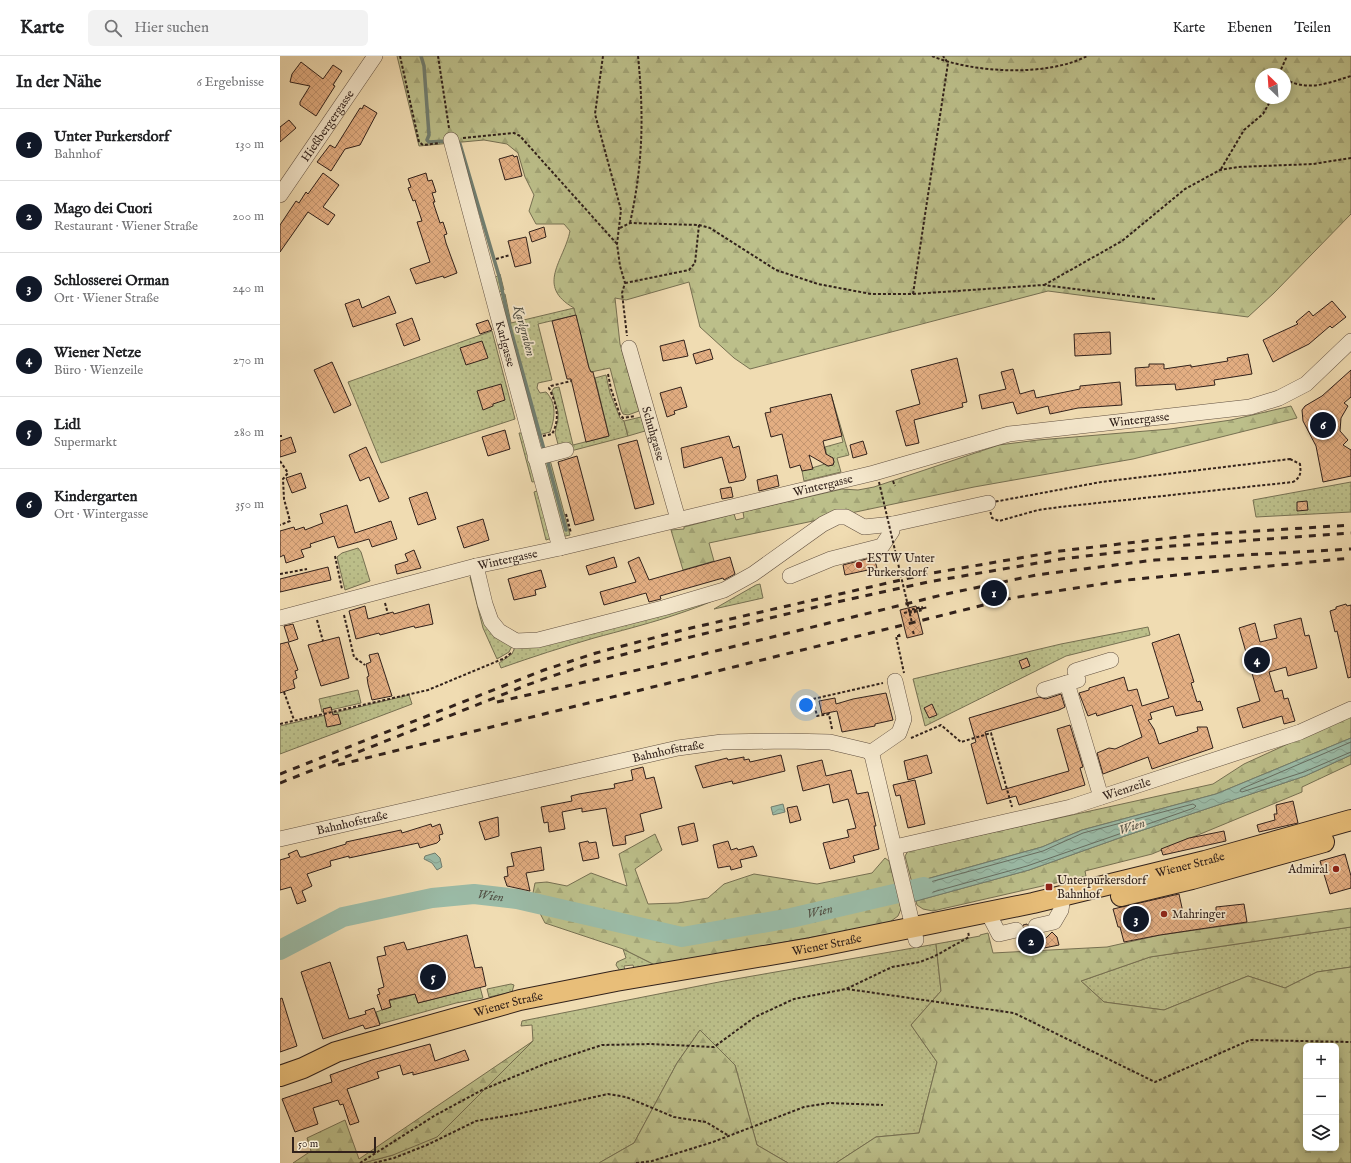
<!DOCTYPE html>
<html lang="de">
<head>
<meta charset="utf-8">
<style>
  body { margin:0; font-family:"IM FELL English",serif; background:#f2f2f2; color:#202124 }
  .controls { position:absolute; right:12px; bottom:12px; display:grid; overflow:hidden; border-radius:6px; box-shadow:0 2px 10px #0003 }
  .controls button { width:36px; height:36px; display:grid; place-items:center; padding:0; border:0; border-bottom:1px solid #e0e0e0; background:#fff; color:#202124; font:20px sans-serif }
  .compass { position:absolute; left:975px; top:12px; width:36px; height:36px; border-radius:50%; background:#fff; box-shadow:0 2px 10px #0003; rotate:335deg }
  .scale { position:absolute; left:12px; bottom:10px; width:84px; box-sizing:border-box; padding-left:4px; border:2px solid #31211b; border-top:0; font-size:11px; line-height:14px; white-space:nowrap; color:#31211b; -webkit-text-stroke:3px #f5e8cd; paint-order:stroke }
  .you { position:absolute; left:526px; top:649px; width:14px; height:14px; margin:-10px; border:3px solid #fff; border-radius:50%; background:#1a73e8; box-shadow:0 0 0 6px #1a73e833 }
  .badge { display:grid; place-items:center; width:26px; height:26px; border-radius:50%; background:#111827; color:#fff; font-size:13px; font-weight:700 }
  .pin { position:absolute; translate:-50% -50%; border:2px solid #fff; box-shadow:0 1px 4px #0006 }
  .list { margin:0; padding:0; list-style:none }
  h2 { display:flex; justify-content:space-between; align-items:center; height:52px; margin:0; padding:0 16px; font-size:17px }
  h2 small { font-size:13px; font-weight:400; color:#757577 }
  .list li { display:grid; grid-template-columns:26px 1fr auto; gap:12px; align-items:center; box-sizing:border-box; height:72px; padding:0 16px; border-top:1px solid #e0e0e0 }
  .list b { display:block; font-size:15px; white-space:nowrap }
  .list p { margin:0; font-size:13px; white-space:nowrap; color:#757577 }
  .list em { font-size:13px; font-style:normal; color:#757577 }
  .icon { flex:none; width:22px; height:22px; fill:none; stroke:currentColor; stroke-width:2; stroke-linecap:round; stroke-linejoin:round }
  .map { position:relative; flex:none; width:1071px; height:1107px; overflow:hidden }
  header { display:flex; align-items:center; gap:24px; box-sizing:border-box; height:56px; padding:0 20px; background:#fff; border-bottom:1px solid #e0e0e0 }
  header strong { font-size:19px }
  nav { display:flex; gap:22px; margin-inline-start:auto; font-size:14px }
  .search { width:280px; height:36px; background:#f2f2f2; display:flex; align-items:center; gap:10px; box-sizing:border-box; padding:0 14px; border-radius:6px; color:#757577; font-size:15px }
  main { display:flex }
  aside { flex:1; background:#fff }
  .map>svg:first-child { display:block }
  .grass { fill:url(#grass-dots); stroke:#767052 }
  .forest { fill:url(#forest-firs); stroke:#767052; fill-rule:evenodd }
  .water { fill:url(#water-waves); stroke:#717e70 }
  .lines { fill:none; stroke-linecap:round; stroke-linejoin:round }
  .shore { stroke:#666e62; stroke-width:1 }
  .stream { stroke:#717e70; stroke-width:3.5 }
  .river { stroke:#9bbca8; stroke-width:20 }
  .building { fill:url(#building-cross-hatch); stroke:#31211b }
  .minor-tunnel { stroke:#cab794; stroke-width:15; stroke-dasharray:15 8; stroke-linecap:butt }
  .minor-casing { stroke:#615041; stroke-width:16 }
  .major-casing { stroke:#31211b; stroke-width:22 }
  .path { stroke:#31211b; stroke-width:2; stroke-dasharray:3 2; stroke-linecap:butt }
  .minor { stroke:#f5e8cd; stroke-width:15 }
  .major { stroke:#e8be79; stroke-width:20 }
  .rail { stroke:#31211b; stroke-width:3; stroke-dasharray:7 7; stroke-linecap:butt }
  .path-bridge { stroke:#31211b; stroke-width:2; stroke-dasharray:3 2; stroke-linecap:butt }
  .poi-dot { fill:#8f2418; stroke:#f5e8cd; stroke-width:1.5 }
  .labels { text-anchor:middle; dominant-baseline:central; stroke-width:3.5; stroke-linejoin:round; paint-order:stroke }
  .street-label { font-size:12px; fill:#31211b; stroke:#f5e8cd }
  .poi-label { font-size:12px; fill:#31211b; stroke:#f5e8cd; text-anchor:start }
  .water-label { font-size:13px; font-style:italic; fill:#515045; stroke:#f5e8cd }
</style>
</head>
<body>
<header>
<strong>Karte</strong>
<div class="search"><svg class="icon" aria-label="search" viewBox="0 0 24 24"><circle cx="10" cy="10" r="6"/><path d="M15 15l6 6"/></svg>Hier suchen</div>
<nav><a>Karte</a><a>Ebenen</a><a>Teilen</a></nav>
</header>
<main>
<aside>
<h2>In der Nähe<small>6 Ergebnisse</small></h2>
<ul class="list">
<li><span class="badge">1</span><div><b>Unter Purkersdorf</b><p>Bahnhof</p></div><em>130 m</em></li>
<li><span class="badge">2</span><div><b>Mago dei Cuori</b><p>Restaurant · Wiener Straße</p></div><em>200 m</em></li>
<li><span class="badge">3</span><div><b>Schlosserei Orman</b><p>Ort · Wiener Straße</p></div><em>240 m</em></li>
<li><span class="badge">4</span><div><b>Wiener Netze</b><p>Büro · Wienzeile</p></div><em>270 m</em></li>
<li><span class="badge">5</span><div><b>Lidl</b><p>Supermarkt</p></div><em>280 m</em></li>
<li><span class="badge">6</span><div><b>Kindergarten</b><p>Ort · Wintergasse</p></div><em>350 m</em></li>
</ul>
</aside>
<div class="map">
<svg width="1071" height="1107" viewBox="0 0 1071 1107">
  <defs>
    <pattern id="grass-dots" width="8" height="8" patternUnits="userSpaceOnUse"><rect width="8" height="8" fill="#bcbf8a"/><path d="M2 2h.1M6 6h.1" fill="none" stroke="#a2a476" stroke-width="1.8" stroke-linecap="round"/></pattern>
    <pattern id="forest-firs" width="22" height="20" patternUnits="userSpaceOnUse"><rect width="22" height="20" fill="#bcbf8a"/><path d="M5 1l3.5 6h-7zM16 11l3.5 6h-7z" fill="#a2a476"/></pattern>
    <pattern id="water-waves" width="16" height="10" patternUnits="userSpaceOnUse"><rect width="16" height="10" fill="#9bbca8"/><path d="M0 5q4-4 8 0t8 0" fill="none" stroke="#86a190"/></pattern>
    <pattern id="building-cross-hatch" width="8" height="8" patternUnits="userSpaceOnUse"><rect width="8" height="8" fill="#e3ae82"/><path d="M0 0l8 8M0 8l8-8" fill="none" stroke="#c39570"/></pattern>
  </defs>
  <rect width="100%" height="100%" fill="#f0dcb2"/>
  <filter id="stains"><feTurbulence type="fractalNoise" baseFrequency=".005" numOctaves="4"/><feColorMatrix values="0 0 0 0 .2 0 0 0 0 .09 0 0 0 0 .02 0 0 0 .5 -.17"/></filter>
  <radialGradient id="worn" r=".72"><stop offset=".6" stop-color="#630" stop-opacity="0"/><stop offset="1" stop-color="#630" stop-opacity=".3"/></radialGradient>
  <path class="grass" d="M220 218 224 234 219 236 215 222 217 220Z
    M225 238 231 267 294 252 296 259 258 268 272 324 258 327 257 332 260 337 266 336C277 347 275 362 270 376L255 380 219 239Z
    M212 275 235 363 101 407 68 326Z
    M326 319 330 337 340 362 344 365 348 380 287 396 279 392 275 377 278 363V356L272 335 274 332 279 331 293 389 329 380 315 322Z
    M551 338 569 399 557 402 561 416 524 425 522 415 545 408 548 410 553 409 554 406 553 402 547 401 545 391 563 386Z
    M239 377H244L258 425 252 426Z
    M269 400 290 479 281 481 261 404Z
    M1071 426V456L976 461 973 444Z
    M260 434 272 482 266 484 254 436Z
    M78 492 81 496 90 525 65 534 57 501 62 497Z
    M190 521H192L232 590 229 596 217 603 203 572Z
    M480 528 483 542 434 553 476 529Z
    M461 532C411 557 366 568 314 582 283 591 252 601 221 612L219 607 232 598 235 591Z
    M868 571 870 579 786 600 645 670 633 623 781 588Z
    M78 634 81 647 42 656 39 643Z
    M129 639 132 648 0 698V670Z
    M1071 871V911L1037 916 1005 932 968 920 884 954 824 946 801 925 870 901Z
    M656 888 661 935 631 969 657 1006 639 1077 596 1081 556 1107H508L477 1089 455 1009 420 974 397 1007 354 1087 319 1107H83L113 1099 253 985 252 969 241 970 242 965 444 925Z
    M343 893 375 909 354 913 353 909 344 910 345 915H340L336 909 337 906 346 902Z
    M231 928 234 929 232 936 209 941 207 933Z
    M200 931 203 942 176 947 100 968 96 956 111 951 109 945 135 938 138 947Z"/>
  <path class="forest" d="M117 0H1071V158L994 237 968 261 768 235 470 313 454 302 420 271 409 226 346 244 335 242 340 288 359 355 348 359 343 358 341 354 330 312 311 316 309 312 294 252C255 230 284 205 290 175L284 168H256L249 155 254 139 245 121 238 97 227 88 204 84 139 90ZM981 18H1005V42H981Z
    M1011 350 1017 362 853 403 694 431 429 487 434 505 403 514 391 474 404 473V471L454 458 456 464 464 462 463 456 562 433 578 434 594 431 719 389 758 384 890 373 951 364Z
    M361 361 365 375 348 380 344 365Z
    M1071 659V682L936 738 802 774 762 791 632 827 625 800 628 795 933 728 964 708Z
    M1071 699V708L1022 731V736L872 798 805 815 806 820 653 855 643 853 637 849 636 845 749 814 842 781 1025 720Z
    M375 778 382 794 355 813 368 848 398 847 428 842 444 828 474 818 537 828 592 817 605 802 609 805 621 853 618 860 607 868 375 909 343 893 265 867 252 842 255 827 267 826 287 830 311 817 347 830 339 798Z
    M1071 852V871L870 901 801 925 824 946 884 954 968 920 1005 932 1037 916 1071 911V1107H556L596 1081 639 1077 657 1006 631 969 661 935 656 888 700 880V879L708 877 713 897 827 891 880 879ZM1026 990H1056V1092H1026Z
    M420 974 455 1009 477 1089 508 1107H319L354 1087 397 1007Z
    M253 985 157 1081 113 1099 83 1107H13L31 1095 27 1082 65 1064 79 1103Z"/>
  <path class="water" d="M1071 682V699L1025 720 842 781 749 814 629 847 625 829 762 791 802 774 936 738Z
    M503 748 505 756 493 759 491 751Z
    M155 797 160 802 162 811 157 814 152 807 144 803 145 800Z"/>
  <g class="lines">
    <path class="shore" d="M1071 686 961 733 960 735 962 736 1024 716 1071 696
      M632 831 763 795 803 777 913 748 916 750 914 752 747 810 635 841"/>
    <path class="stream" d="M141 0 144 10 149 79 147 84 149 86 167 85
      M177 86 180 88 219 220 230 271 265 397
      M267 403 286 474"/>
    <path class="river" id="s1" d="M0 894 63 861 152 842 194 838 237 843 402 881 511 862 644 831"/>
  </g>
  <path class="building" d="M21 6 43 23 53 9 62 15 53 29 55 30 36 60 20 49V46L30 30 10 26 12 18Z
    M84 49 97 57 80 89 65 93 51 115 37 106 50 89 55 92 80 52 82 53Z
    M9 64 16 72 0 86V71Z
    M233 99 234 101 237 100 242 120 225 124 219 103Z
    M43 117 59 129 43 151 55 159 48 169 28 156 0 196V169L16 145 19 147 26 136 28 138Z
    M146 117 148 125 152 124 156 136 152 137 155 146H153L160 167 163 166 167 178 164 179 166 187 177 217 164 222 163 220 136 228 130 213 150 206 137 166 142 165 135 144 133 145 128 132 131 131 128 123Z
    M264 171 266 181 252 186 249 176Z
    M246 181 251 207 235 211 228 185Z
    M109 240 116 257 73 271 65 248 79 243 82 252Z
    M1052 245 1066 261 1052 272 1050 270 1029 288 993 306 983 284 1018 268 1016 266 1029 255 1033 260Z
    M296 259 309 312 311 316H313L329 380 306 386 291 323H287L272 265Z
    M132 262 140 284 124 290 116 268Z
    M208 264 212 274 200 278 196 268Z
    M830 276 831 298 795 300 794 278Z
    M404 284 408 300 383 305 380 290Z
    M202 285 208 302 186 309 180 292Z
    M430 293 433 303 416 308 413 298Z
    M968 298 972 318 934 324 935 329 896 334 895 328 856 330 855 312 869 311V308H884V313L911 309V311L948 305 947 302Z
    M677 302 687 346 682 347 683 351 634 364 639 387 626 390 616 355 640 348 631 314Z
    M52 306 71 349 54 357 34 314Z
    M733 313 740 338 754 334 756 342 800 333V330L840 326 842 349 798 352 770 358 768 350 737 358 733 346 702 353 699 339 726 333 721 316Z
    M1071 314V341L1064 347 1068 350 1061 362 1060 375 1068 384 1063 389 1071 394V420L1043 426 1036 390 1023 365 1022 354 1025 350 1042 340Z
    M221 328 225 344 213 348V350L203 354 197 335Z
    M401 331 407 351 394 355 395 358 387 361 380 337Z
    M551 338 562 380 543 385 546 398 553 402 554 406 553 409 548 410 529 399 533 413 522 415 520 409 510 412 502 378 491 381 485 357 491 356 490 352Z
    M225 374 230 393 208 400 202 381Z
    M449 380 453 392 459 390 466 421 464 424 449 427 442 401 404 412 401 392Z
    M11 381 16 396 0 401V385Z
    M357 384 374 448 355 453 338 389Z
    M583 385 587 398 573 402 570 389Z
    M86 391 109 442 99 446 89 421 80 425 69 399Z
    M297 400 314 464 295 469 278 406Z
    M21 417 26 432 12 437 6 422Z
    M497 419 499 430 479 435 477 424Z
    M451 431 453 441 442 443 440 433Z
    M147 436 156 463 138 469 129 442Z
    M1027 445 1028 454 1017 455V446Z
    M67 449 75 477 111 465 117 483 92 491 89 483 58 492 54 480 30 488 31 491 21 494 24 501 6 507 4 499 0 501V475L14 471 15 474 24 471 25 474 43 467 40 458Z
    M203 463 209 484 184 492 177 471Z
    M134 494 141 512 117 518 115 509 128 505 125 498Z
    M334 501 337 511 309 519 306 510Z
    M359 501 369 524 450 501 455 518 444 524 443 522 380 540 381 543 369 546 366 537 324 549 320 536 356 526 348 506Z
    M594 501 597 512 565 519 563 509Z
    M48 511 51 524 0 536V523Z
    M261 514 266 531 255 534 256 539 234 544 228 523Z
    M149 548 153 568 135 572 134 570 100 579 99 577 76 583 69 555 85 550 88 563 113 556 114 558Z
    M1066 548 1067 550 1071 549V621L1068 622 1057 575 1055 576 1050 555 1056 553V551Z
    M636 550 643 578 627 582 620 554Z
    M1021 562 1025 580 1029 579 1037 612 1008 620 1006 611 989 616 995 636 1002 634 1004 643 1008 642 1015 665 1004 668 1002 660 963 672 957 652 980 645 959 572 975 567 980 586 997 582 994 569Z
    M13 568 18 583 9 586 4 570Z
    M899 578 914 626 911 627 917 646 920 645 923 654 896 660 893 650 870 657 872 663 868 664 874 673 879 688 918 675 917 671H927L933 692 872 713 868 701 823 718 817 697 829 692 835 693 862 681 852 649 817 660 816 657 808 660 799 637 809 634V632L844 621 848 635 857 633 862 650 889 642 872 587Z
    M59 581 69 622 41 630 28 589Z
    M8 586 18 614 15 615 17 622 13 624 15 632 0 637V588Z
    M98 597 112 640 92 644 88 628 87 621 89 620 86 608 91 606 89 599Z
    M747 602 750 610 742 613 739 605Z
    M606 637 613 664 595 668V670L562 676 557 655 542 658 539 645 555 642 556 648 573 643Z
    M781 638 785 651 779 654 705 676 722 734 789 715 777 673 790 669 803 711 800 712 805 729 739 749 736 740 707 748 691 688 696 686 689 662 759 641 766 643Z
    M652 648 657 659 649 662 644 652Z
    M51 651 53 659 58 658 61 668 47 671 43 653Z
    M501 699 505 715 453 728 452 725 423 732 415 710 447 702 448 704 464 701V704L469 703 470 706Z
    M647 699 652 717 628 724 624 705Z
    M542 704 546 720 571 714 577 738 588 736 596 770H594L599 793 573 800 575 806 550 813 543 787 569 781 567 774 576 772 568 743 553 747 549 728 523 735 517 710Z
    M363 711 366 723 374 721 382 752 360 758 364 775 345 780 346 788 333 790 326 752 302 756V752L282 756 285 773 269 776 268 766 264 767 261 751 292 745 291 740 299 738 335 732 334 728 353 724 351 714Z
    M635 724 645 768 628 772 620 739 616 740 613 729Z
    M1013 745 1018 767 979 776 977 769 995 764 994 758H997L996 749Z
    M517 750 521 764 510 767 507 752Z
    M218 761 219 780 205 784 199 766Z
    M414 767 418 785 402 789 398 771Z
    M151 768 152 771 160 768 163 778 159 779 160 784 157 787 140 792 138 787 69 802V800L50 805 51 810 27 818 32 830 22 835 26 845 17 848 11 831 0 834V804L10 801 8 798 17 794 20 801H23L66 788V786L121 774 122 777Z
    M944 775 946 785 883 799 881 793 909 782Z
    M308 785 309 787 316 786 319 802 303 805 299 787Z
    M448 785 451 794 457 792 458 794 473 790 477 800 460 804 462 811 451 814 450 810 438 812 433 789Z
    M261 791 264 814 246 817 250 835 227 830 224 821 228 820 227 811 234 810 231 797Z
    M1065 798 1071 820V832L1050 838 1040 805Z
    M899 838 904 861 936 857V851L964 848 967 866 880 879 844 886 840 871H838L833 853Z
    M747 868 750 876 759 879 761 887 772 876 777 881 779 889 754 894 755 893 740 890 738 883 744 877 743 869Z
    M187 879 195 912 202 911 206 930 138 947 135 938 109 944 111 951 102 954 97 939 100 938 98 933 104 931 97 901 106 899 104 891 124 886 127 894Z
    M50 906 69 963 86 958 85 955 94 952 100 969 85 973 83 969 43 983 21 916Z
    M2 942 17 990 0 996V943Z
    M150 988 155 1005 185 994 189 1004 133 1019V1016L123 1019 120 1009 97 1016 99 1022 67 1033 79 1066 70 1069 63 1048 60 1049 58 1044 33 1052 38 1068 15 1076 2 1043 52 1026 50 1019 92 1004Z"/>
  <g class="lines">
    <path class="minor-tunnel" d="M737 879 758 875"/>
    <defs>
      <g id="minor">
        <path id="s2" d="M171 84 280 492"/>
        <path id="s3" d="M0 139 95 0"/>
        <path id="s4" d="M349 292 398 463"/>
        <path d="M255 402 286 394"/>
        <path d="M196 510 205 548 211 565 219 575 236 585 258 584 383 552 444 534 473 518 543 468 557 461H566L584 471 613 468"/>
        <path d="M510 520 551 503 602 490 612 475 613 468 708 447"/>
        <path id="s5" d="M0 562 196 510 280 492 594 417 729 378 970 351 999 342 1026 328 1071 285"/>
        <path d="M764 634 787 627"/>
        <path d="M590 697 619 677 624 663 615 625"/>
        <path d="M821 741 787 627 798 624 795 615 831 604"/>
        <path id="s6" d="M0 783 398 692 442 686 506 685 550 686 588 695 592 699 636 884"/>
        <path id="s7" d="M615 791 791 751 1020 676 1071 653"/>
        <path d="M708 857 719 878 736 874"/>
        <path d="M756 870 774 866 781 854 783 840"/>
      </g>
      <g id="major">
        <path d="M841 840 912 823 1044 786"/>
        <path id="s8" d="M0 1020 23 1012 56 996 240 944 336 925 531 892 753 847 925 805 1071 764"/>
      </g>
    </defs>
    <use href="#minor" class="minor-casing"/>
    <use href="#major" class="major-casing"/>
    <path class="path" d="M120 0 139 86 143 89 160 87
      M158 0 169 72
      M323 0 315 58 341 154 337 188 340 210 345 227 342 237 347 280
      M652 0C692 17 768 21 807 0
      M999 18 1007 0
      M1005 23C1028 36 1048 27 1071 20
      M183 82 234 77 240 80 337 188
      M941 113 964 74 983 58 992 42
      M350 167C363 108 364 60 358 0
      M340 172 350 167 419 169 430 172 496 214 538 228 591 238H633L763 229 875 243
      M216 203 230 199
      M345 227 409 214 415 207 419 169
      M764 229 842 185 905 133 940 114 958 111 1033 108 1071 102
      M633 238 668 7 663 0
      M328 318 331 333 340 359 343 362 355 360
      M0 380H2
      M263 380 272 378C281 362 276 347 269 332L271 330 291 325
      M1010 403 1020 408C1021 417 1021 421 1013 426L780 451 758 454 719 465 712 462 708 447 821 426Z
      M0 405 8 417 3 423 4 443 10 465 0 469
      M613 425 615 430
      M286 458 291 477
      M55 500 62 533
      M0 518 27 513
      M105 547 108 558
      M624 557 648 551
      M629 557 643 554 642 551 633 553V555
      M64 559 74 601 85 609
      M37 564 43 585
      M633 575 634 579
      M619 578 620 582
      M620 580H616L624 617
      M4 636 14 664
      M0 668 148 634 225 602 231 597
      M552 673 549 658 537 660 533 643 603 627
      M631 682 661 669 681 686 711 677 732 751
      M567 933 734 957 875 1026 970 984 1071 986
      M80 1107 154 1060 202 1034 267 1007 322 989 371 988 434 991 475 961 514 943 566 933 612 911 640 906 655 900 689 881 688 875
      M94 1107 114 1102 147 1089 196 1065 238 1058 328 1038 346 1041 394 1061 426 1066 449 1080
      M356 1107 372 1105 433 1086 524 1051 549 1047 603 1049"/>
    <use href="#minor" class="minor"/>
    <use href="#major" class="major"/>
    <path class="rail" d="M217 646 375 610 666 538 756 519 875 504 1071 493
      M58 709 732 542 847 524 1071 502
      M0 718 264 614 316 597 411 572 647 518 780 495 916 479 1071 469
      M0 727 247 629 304 609 402 583 557 546 648 526 781 503 892 490 1071 477"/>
    <path class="path-bridge" d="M599 426 632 567"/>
  </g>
  <g class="poi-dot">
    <circle cx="579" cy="509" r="4"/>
    <circle cx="1056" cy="813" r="4"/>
    <rect x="765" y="827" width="8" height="8" rx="2"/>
    <circle cx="884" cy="858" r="4"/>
  </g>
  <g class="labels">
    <g class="street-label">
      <text stroke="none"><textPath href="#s3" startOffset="84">Hießbergergasse</textPath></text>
      <text stroke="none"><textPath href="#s2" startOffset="211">Karlgasse</textPath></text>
      <text stroke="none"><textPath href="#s5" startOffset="883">Wintergasse</textPath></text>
      <text stroke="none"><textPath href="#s4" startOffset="89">Schuhgasse</textPath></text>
      <text stroke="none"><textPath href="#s5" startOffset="559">Wintergasse</textPath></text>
      <text stroke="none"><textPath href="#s5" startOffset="235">Wintergasse</textPath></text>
      <text stroke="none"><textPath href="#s6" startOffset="398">Bahnhofstraße</textPath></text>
      <text stroke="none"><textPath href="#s7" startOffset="239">Wienzeile</textPath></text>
      <text stroke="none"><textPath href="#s6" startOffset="74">Bahnhofstraße</textPath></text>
      <text stroke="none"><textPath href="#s8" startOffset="936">Wiener Straße</textPath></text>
      <text stroke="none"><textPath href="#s8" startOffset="564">Wiener Straße</textPath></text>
      <text stroke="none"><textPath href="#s8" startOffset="240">Wiener Straße</textPath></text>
    </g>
    <g class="poi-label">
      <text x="587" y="502">ESTW Unter<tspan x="587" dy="14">Purkersdorf</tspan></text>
      <text x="1048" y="813" text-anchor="end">Admiral</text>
      <text x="777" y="824">Unterpurkersdorf<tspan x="777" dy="14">Bahnhof</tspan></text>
      <text x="892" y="858">Mahringer</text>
    </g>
    <g class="water-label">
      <text transform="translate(244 275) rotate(75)">Karlgraben</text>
      <text transform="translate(852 771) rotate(-18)">Wien</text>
      <text stroke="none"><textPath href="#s1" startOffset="221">Wien</textPath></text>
      <text stroke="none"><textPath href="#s1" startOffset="557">Wien</textPath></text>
    </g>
  </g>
  <rect width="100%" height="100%" filter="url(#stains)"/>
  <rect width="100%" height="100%" fill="url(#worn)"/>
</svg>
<div class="controls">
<button>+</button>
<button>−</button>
<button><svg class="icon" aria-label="layers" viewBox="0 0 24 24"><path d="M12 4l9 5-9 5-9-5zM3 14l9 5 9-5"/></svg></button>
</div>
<svg class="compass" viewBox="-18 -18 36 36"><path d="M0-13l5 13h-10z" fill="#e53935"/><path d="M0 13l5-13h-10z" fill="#757577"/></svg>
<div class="scale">50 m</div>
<div class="you"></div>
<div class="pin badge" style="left:714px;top:537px">1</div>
<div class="pin badge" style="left:751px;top:885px">2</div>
<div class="pin badge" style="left:856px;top:863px">3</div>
<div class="pin badge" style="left:977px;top:604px">4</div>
<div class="pin badge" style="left:153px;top:921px">5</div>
<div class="pin badge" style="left:1043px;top:369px">6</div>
</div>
</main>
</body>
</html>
